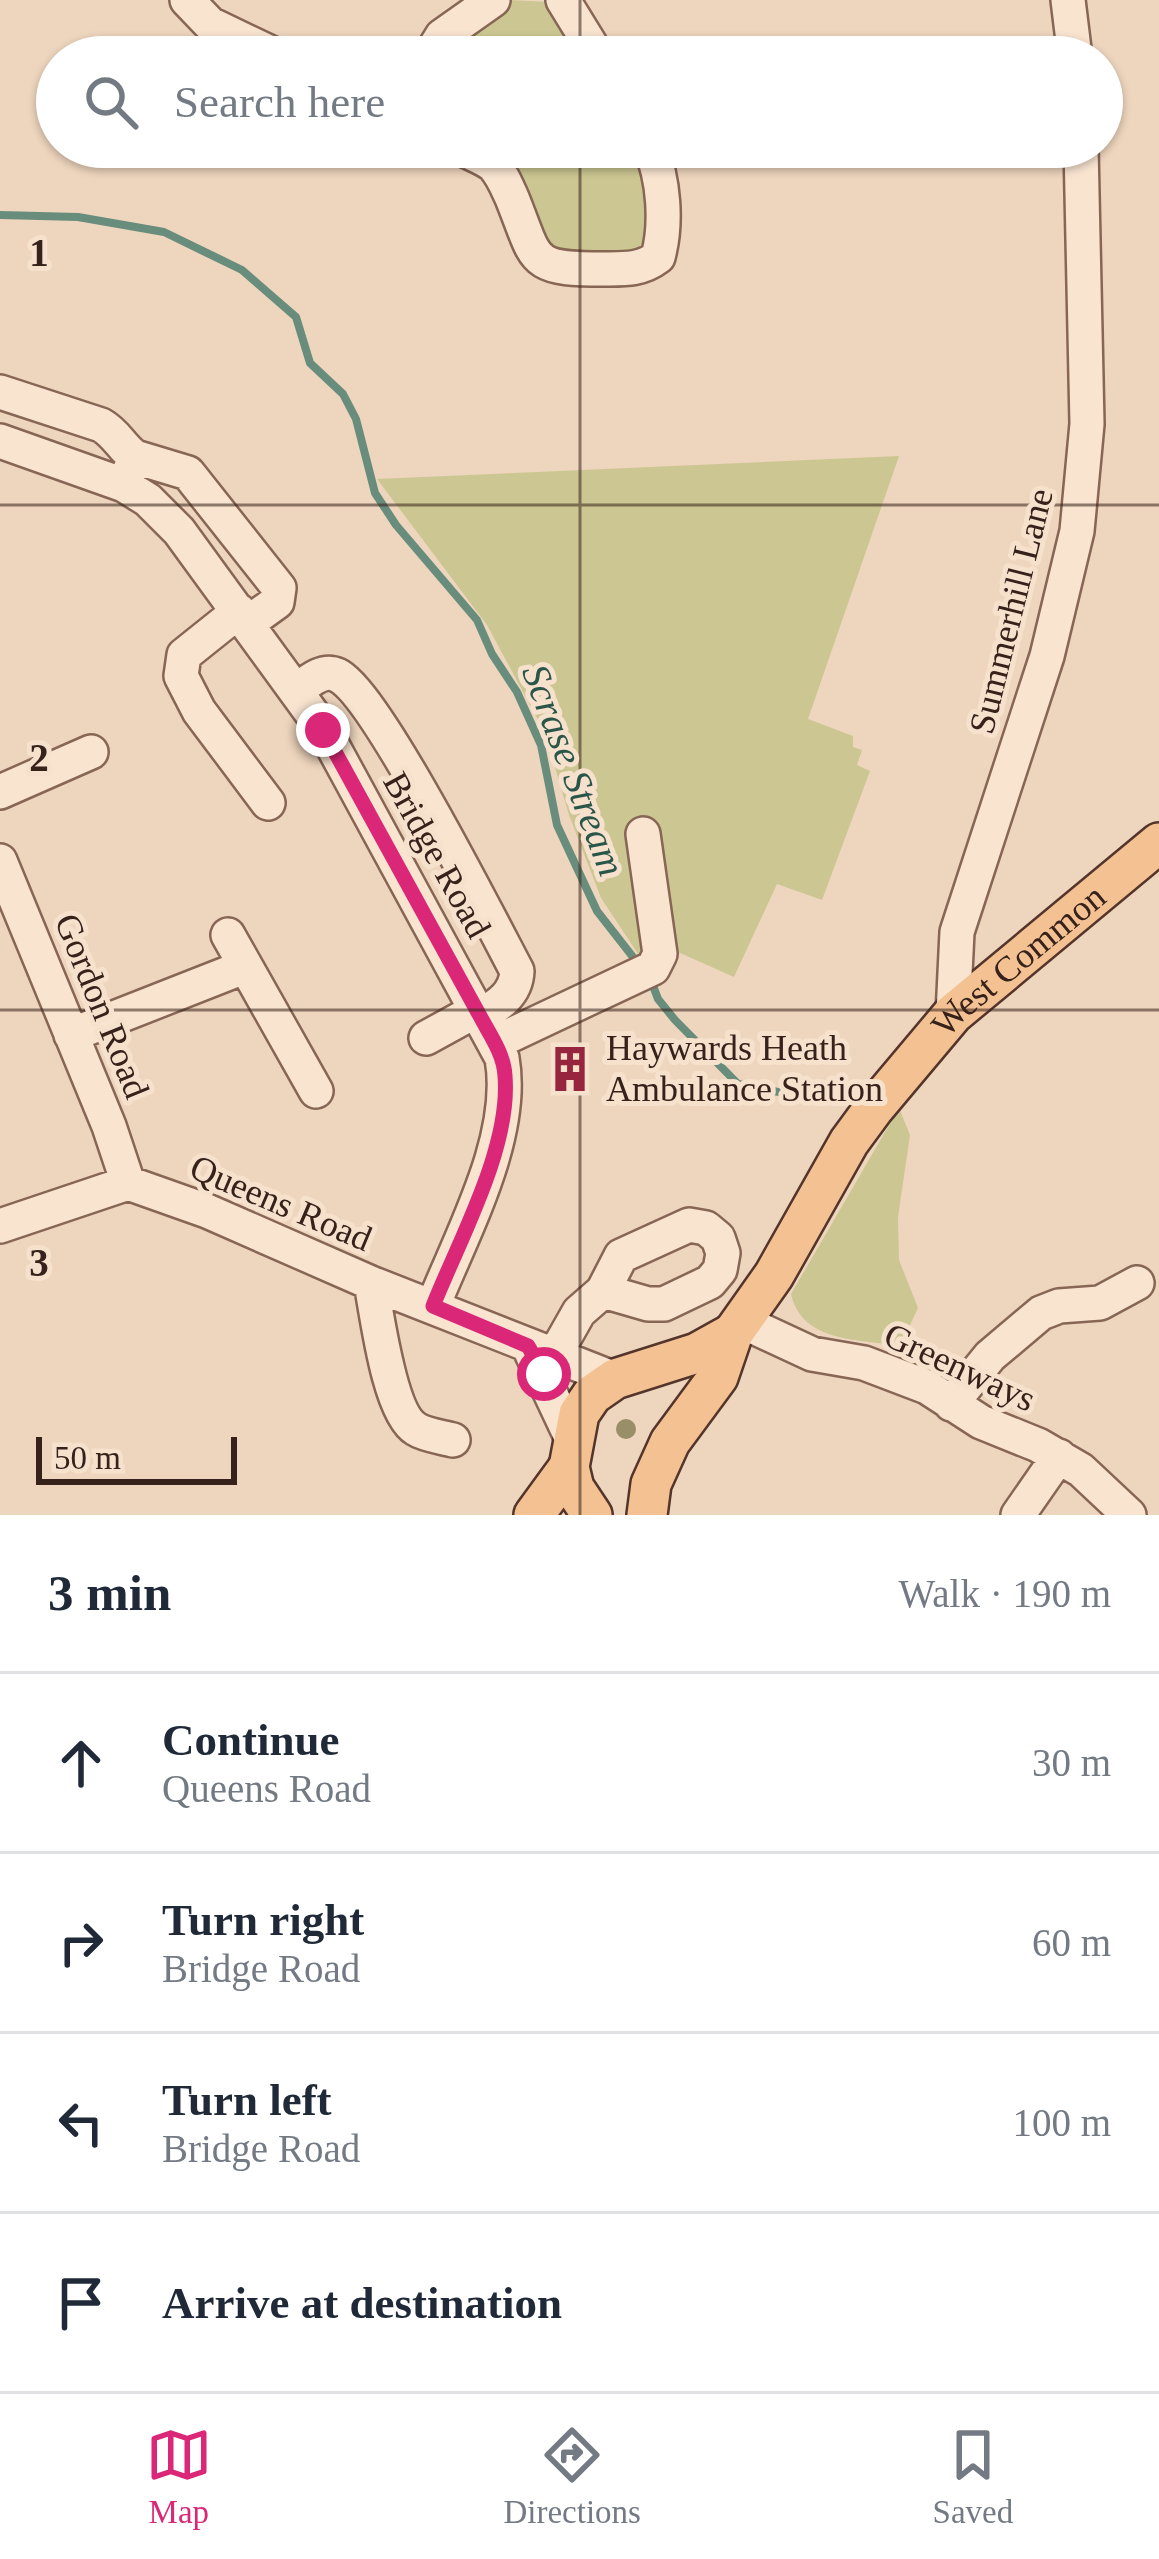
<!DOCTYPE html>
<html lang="en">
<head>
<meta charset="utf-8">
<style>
  body { margin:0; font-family:Georgia,serif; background:#f2f2f3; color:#1f2937 }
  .scale { position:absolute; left:36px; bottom:30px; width:201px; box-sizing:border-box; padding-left:12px; border:6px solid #36221b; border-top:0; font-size:33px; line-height:42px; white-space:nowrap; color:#36221b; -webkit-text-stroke:9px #f6e1cd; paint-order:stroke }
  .stop { position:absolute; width:36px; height:36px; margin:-27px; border:9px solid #db2777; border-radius:50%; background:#fff }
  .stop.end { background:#db2777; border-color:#fff; box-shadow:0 3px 12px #0008 }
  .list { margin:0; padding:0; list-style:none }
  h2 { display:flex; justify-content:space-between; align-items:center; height:156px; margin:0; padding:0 48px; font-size:51px }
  h2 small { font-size:39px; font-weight:400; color:#747a83 }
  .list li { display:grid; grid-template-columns:78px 1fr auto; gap:36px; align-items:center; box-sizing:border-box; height:180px; padding:0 48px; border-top:3px solid #e0e1e3 }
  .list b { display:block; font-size:45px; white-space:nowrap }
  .list p { margin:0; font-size:39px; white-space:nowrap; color:#747a83 }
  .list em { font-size:39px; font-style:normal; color:#747a83 }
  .icon { flex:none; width:66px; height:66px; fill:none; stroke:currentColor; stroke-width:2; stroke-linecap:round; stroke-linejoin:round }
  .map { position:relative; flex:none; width:1159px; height:1515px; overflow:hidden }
  .search { position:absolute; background:#fff; box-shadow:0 3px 9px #0004; left:36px; right:36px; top:36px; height:132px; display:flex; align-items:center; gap:30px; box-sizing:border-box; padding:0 42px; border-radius:66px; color:#747a83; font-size:45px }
  .sheet { height:876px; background:#fff }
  nav { display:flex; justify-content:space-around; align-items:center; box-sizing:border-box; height:168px; border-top:3px solid #e0e1e3; background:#fff; font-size:33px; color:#747a83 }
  nav a { display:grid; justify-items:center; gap:6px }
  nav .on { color:#db2777 }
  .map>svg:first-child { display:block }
  .green { fill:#ccc792 }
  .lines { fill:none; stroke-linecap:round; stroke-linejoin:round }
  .stream { stroke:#698d7c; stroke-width:8 }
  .minor-casing { stroke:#876656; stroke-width:38 }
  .major-casing { stroke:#54352b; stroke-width:44 }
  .minor { stroke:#f9e4d0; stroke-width:33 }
  .major { stroke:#f4c193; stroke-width:39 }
  .tree { fill:#988e67 }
  .route { stroke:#db2777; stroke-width:15 }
  .grid { fill:none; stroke:#36221b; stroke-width:3; stroke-opacity:0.55 }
  .labels { text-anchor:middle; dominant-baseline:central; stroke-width:10; stroke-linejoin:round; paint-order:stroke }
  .street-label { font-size:36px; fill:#36221b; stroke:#f6e1cd }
  .poi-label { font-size:36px; fill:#36221b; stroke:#f6e1cd; text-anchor:start }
  .water-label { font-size:39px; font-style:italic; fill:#2a564a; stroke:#f6e1cd }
  .grid-label { font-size:39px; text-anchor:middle; font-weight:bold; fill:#36221b; stroke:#f6e1cd; stroke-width:10; stroke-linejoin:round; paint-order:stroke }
</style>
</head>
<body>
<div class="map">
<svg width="1159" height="1515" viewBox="0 0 1159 1515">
  <rect width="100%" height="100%" fill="#eed5bd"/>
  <path class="green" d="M510 0 549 2 586 57H438L465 28Z
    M488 147H640L656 230 640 255 550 257Z
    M899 456 808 719 853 736V747L862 750 857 765 870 771 822 900 777 884 734 977 671 949 658 984 601 898 569 815 545 733 487 625 377 479Z
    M899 1108 910 1135 898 1217 899 1260 918 1308 900 1346C859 1339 802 1343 791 1294Z"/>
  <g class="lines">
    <path class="stream" d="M0 215 78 217 164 232 242 270 296 317 310 363 343 394 356 419 375 493 396 525 477 620 492 654 517 692 541 745 557 825 597 911 640 966
      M652 983 658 999 675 1020 738 1084 809 1098 851 1097"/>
    <defs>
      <path id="minor" d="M187 0 210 24 279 57
        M563 0 598 57
        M1068 0 1075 57
        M429 57 442 36 493 0
        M459 147C470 153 484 158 493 165 502 174 507 187 512 198 538 262 528 269 604 269 625 269 641 270 658 257 667 224 664 179 650 147
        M0 392 101 425C117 434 121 447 135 457
        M0 441 124 485 148 500 179 531 324 730 502 1058C516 1137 462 1233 433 1306
        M124 485 135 457 188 473 279 588 277 602 248 623
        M239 611 184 655 181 676 199 711 268 803
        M296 691C307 683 322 668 337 675 375 692 491 922 517 971 516 994 499 1005 480 1016
        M0 792 91 752
        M0 861 109 1126 128 1183
        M228 935 316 1091
        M953 1014 957 932 1047 656 1077 531 1087 424 1081 147
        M71 1035 244 967
        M426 1038 477 1010
        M494 1043 653 968 660 954 643 834
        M0 1226 128 1183 207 1211 371 1283 615 1379
        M371 1283C377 1314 389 1413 416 1429 425 1435 442 1437 453 1440
        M741 1321 812 1354 864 1363 927 1387 981 1422 1038 1445 1081 1470 1129 1515
        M532 1354 572 1439
        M545 1372 579 1312 603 1291 621 1256 689 1225 706 1228 718 1238 723 1253 720 1270 710 1282 664 1304H648L603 1291
        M951 1404 990 1356 1041 1313 1059 1306 1100 1303 1137 1283
        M1018 1515 1059 1456"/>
      <g id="major">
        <path d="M534 1515 569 1467"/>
        <path d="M592 1515 574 1488 569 1467 579 1414 592 1395 615 1379 697 1353 733 1333"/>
        <path id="s1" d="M647 1515 651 1484 670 1442 718 1377 733 1333 774 1275 849 1142 874 1108 953 1014 1159 843"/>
      </g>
    </defs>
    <use href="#minor" class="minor-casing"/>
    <use href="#major" class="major-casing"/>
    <use href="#minor" class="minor"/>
    <use href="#major" class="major"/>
  </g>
  <circle class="tree" cx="626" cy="1429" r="10"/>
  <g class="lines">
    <path class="route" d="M323 730 480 1016C490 1035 504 1054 505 1076 511 1148 459 1240 433 1306L528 1346 544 1374"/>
  </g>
  <path class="grid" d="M580 0V57M580 147V1515M0 505H1159M0 1010H1159"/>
  <defs>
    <symbol id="building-bare" viewBox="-9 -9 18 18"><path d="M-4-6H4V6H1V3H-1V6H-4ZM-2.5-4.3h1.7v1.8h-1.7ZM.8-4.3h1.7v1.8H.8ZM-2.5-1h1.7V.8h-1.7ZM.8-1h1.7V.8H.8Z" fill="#97253e" stroke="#f6e1cd" stroke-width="2.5" paint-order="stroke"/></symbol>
  </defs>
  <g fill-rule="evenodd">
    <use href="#building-bare" x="537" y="1036" width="66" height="66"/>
  </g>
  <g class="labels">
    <g class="street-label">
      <text transform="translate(1011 611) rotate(-76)">Summerhill Lane</text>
      <text transform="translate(437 855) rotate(61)">Bridge Road</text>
      <text stroke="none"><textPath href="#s1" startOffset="678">West Common</textPath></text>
      <text transform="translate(102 1006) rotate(68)">Gordon Road</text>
      <text transform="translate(281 1203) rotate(23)">Queens Road</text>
      <text transform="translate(960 1367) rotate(25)">Greenways</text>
    </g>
    <g class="poi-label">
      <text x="606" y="1048">Haywards Heath<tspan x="606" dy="41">Ambulance Station</tspan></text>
    </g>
    <g class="water-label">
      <text transform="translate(574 770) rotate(69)">Scrase Stream</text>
    </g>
  </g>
  <g class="grid-label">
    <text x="39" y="266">1</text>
    <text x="39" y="771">2</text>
    <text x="39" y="1276">3</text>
  </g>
</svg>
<div class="scale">50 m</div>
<div class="stop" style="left:544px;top:1374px"></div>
<div class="stop end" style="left:323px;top:730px"></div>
<div class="search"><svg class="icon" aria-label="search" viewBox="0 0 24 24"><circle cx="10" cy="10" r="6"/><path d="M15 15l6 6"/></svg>Search here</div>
</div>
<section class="sheet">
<h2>3 min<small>Walk · 190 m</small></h2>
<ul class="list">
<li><svg class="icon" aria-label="ahead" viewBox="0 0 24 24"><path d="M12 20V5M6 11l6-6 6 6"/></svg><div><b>Continue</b><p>Queens Road</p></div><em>30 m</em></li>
<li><svg class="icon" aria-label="right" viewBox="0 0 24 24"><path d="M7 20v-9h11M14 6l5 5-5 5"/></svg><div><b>Turn right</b><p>Bridge Road</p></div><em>60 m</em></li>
<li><svg class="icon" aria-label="left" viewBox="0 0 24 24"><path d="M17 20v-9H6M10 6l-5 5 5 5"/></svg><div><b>Turn left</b><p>Bridge Road</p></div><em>100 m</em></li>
<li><svg class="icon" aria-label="arrive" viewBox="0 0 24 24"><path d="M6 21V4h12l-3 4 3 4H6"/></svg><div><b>Arrive at destination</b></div></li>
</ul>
</section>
<nav>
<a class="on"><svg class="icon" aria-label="map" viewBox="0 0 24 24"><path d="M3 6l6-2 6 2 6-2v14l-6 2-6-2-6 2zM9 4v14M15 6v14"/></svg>Map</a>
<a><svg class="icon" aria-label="directions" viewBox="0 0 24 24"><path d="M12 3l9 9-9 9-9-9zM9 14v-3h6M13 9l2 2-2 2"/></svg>Directions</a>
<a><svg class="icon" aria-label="saved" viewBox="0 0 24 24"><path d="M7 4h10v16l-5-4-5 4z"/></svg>Saved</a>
</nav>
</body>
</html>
